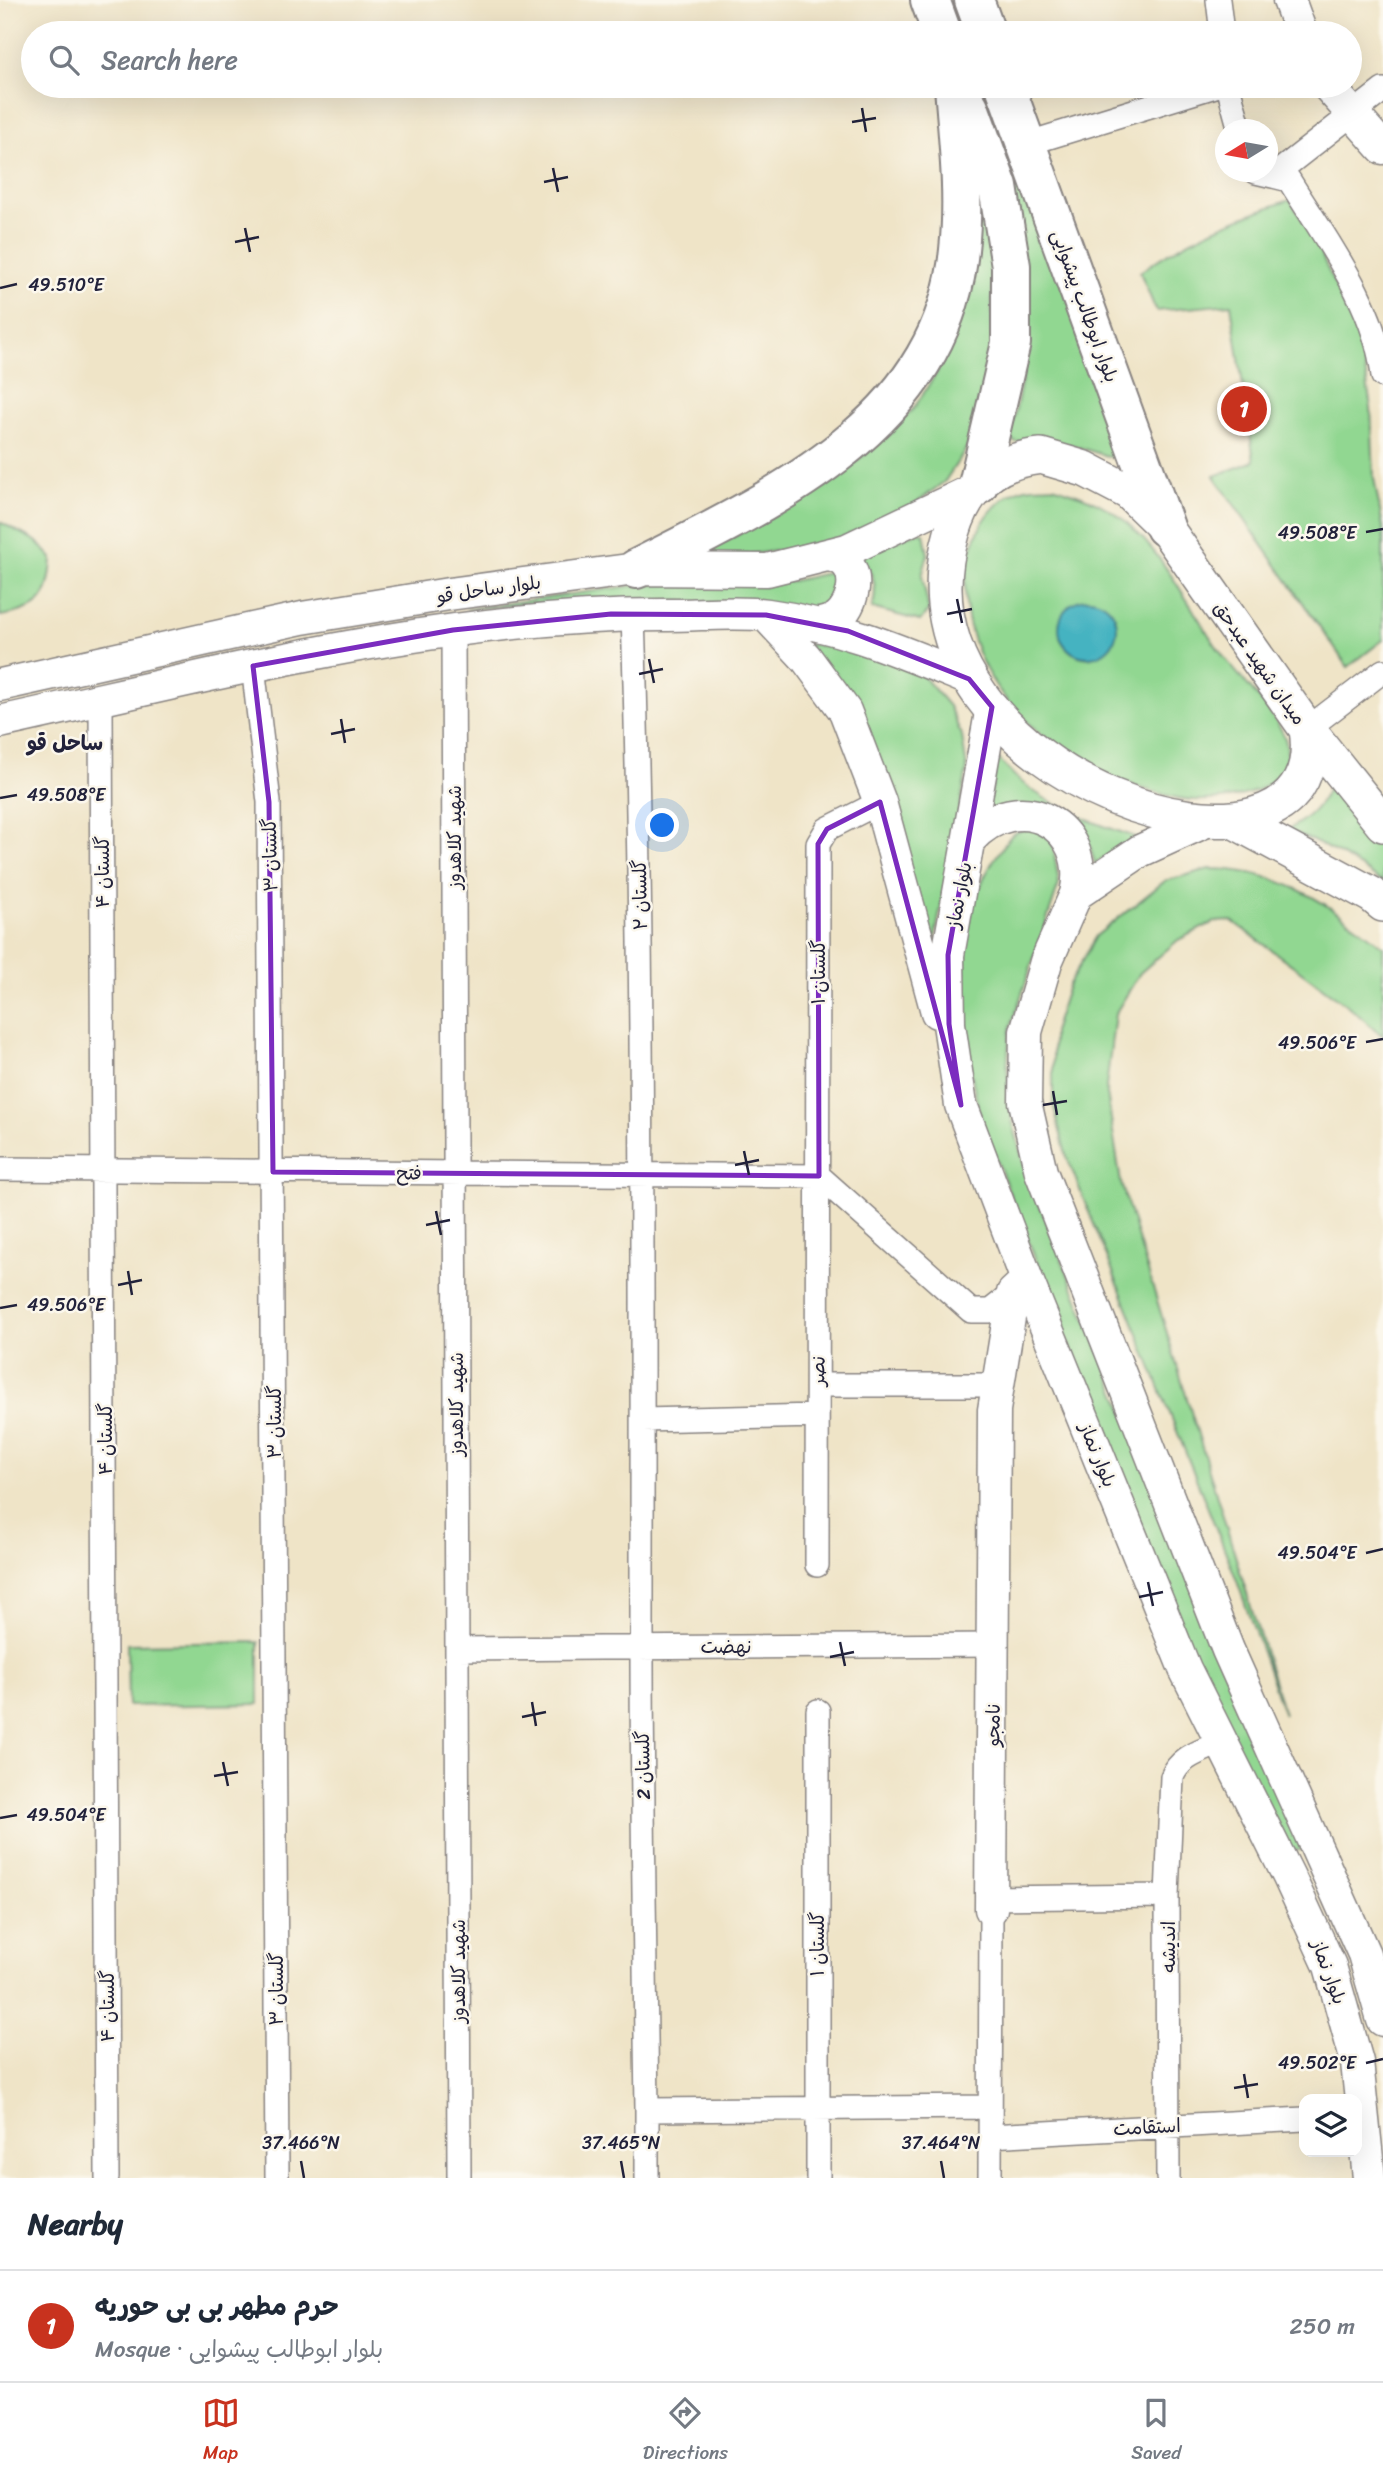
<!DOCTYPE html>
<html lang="en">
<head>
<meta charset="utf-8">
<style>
  body { margin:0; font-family:Sriracha,"Playpen Sans Arabic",sans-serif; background:#f6f6f7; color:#1f2937 }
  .controls { position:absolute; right:21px; bottom:21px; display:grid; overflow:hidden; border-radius:14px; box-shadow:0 7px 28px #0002 }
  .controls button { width:63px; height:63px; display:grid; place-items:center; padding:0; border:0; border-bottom:2px solid #e0e1e3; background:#fff; color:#1f2937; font:35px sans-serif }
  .compass { position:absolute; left:1215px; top:119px; width:63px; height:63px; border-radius:50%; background:#fff; box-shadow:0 7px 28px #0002; rotate:259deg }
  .you { position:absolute; left:663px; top:826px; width:24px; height:24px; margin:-18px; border:5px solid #fff; border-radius:50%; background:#1a73e8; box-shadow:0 0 0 10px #1a73e833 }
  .badge { display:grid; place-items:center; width:46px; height:46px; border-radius:50%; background:#c8321e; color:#fff; font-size:23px; font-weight:700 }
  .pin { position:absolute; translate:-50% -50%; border:4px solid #fff; box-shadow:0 2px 7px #0006 }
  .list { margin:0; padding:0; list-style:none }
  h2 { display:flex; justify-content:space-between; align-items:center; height:91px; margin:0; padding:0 28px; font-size:30px }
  h2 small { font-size:23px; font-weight:400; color:#747a83 }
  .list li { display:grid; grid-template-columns:46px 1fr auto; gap:21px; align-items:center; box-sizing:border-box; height:112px; padding:0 28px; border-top:2px solid #e0e1e3 }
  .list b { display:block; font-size:26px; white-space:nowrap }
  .list p { margin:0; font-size:23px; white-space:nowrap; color:#747a83 }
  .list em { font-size:23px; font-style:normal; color:#747a83 }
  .icon { flex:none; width:38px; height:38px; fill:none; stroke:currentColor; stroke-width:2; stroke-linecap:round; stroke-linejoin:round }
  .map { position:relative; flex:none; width:1383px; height:2178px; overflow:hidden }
  .search { position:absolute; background:#fff; box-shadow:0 7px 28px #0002; left:21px; right:21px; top:21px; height:77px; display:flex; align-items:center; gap:18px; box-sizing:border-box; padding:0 24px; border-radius:38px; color:#747a83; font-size:26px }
  .sheet { height:203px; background:#fff }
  nav { display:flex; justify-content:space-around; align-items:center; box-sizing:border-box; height:98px; border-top:2px solid #e0e1e3; background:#fff; font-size:19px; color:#747a83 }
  nav a { display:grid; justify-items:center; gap:4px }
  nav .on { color:#c8321e }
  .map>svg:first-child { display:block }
  .green { fill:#91d791; stroke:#5a7c66; stroke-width:2; fill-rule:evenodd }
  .water { fill:#45b3c1; stroke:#346a7e; stroke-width:2 }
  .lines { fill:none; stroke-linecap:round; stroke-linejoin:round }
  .street-casing { stroke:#888381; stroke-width:26 }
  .secondary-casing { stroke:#888381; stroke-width:35 }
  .primary-casing { stroke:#888381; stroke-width:38 }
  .highway-casing { stroke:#888381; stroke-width:42 }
  .street { stroke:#fff; stroke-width:23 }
  .secondary { stroke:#fff; stroke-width:32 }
  .primary { stroke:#fff; stroke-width:35 }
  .highway { stroke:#fff; stroke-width:38 }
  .marked { fill:none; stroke:#7b2cbf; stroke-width:5; stroke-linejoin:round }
  .ticks { fill:none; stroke:#22223b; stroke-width:2.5 }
  .labels { text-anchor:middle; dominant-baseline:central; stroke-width:5; stroke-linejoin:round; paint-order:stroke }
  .street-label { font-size:19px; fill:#22223b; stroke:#fbf7ec }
  .neighbourhood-label { font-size:21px; font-weight:bold; fill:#22223b; stroke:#fbf7ec }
  .ticks-label { font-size:18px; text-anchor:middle; fill:#22223b; stroke:#fbf7ec; stroke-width:5; stroke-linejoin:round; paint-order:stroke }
</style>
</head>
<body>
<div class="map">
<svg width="1383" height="2178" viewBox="0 0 1383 2178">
  <rect width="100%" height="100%" fill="#fbf7ec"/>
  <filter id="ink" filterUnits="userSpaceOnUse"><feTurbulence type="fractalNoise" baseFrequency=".0143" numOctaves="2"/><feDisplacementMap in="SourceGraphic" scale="14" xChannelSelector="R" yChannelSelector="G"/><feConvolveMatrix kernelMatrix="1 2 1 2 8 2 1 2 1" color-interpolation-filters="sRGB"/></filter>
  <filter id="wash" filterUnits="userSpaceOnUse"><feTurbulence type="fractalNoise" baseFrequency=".00686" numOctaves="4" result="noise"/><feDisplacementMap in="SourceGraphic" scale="28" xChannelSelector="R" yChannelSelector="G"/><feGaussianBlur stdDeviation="1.57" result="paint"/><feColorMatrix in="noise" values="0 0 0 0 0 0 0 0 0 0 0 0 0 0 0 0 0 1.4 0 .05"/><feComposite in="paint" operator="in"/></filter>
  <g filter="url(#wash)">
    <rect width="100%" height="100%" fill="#efe4c7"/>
    <path class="green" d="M978 86H992L1121 446 1114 458 1071 445 1016 442 1006 438 1013 423 1024 369 997 144Z
      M970 165 991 232 993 347 970 443 945 481 914 505 841 538 794 549 717 558 710 550 829 483 886 437 914 408 939 369Z
      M1290 200 1314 238 1361 344 1371 408 1374 478 1383 527V640L1348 667 1214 476 1254 461 1231 304 1156 311 1140 272C1186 238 1236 218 1290 200Z
      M1053 486C1079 494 1103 503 1124 520 1166 556 1190 609 1221 653 1237 676 1280 716 1286 742 1298 798 1209 806 1173 797 1112 782 1052 753 1010 704 969 657 950 586 980 528 988 512 1004 494 1022 489 1031 486 1043 487 1053 486ZM1113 614 1117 633 1090 658C1075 657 1067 651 1060 638Z
      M0 522 36 541 52 558C50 598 41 610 0 616Z
      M917 532 924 533 928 554 922 576 929 610 920 621 872 608C879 587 873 573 860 556Z
      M828 573 836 577 839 583 833 610 677 601 598 600 466 609 637 585 792 581Z
      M808 644 865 651 924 677 949 706 962 736 967 769 934 943Z
      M998 758C1031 800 1086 821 1136 837L1095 864 1090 846 1079 829 987 812Z
      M1331 783 1383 847V883C1353 860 1323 844 1287 830 1309 818 1321 806 1331 783Z
      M1034 828 1052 838 1059 884 1010 1029 1007 1068 1012 1120 1026 1172 1303 1849 1289 1852 1193 1662 980 1117C962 1035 946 924 1000 851 1004 847 1008 838 1013 834 1018 831 1028 830 1034 828Z
      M1209 869C1281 869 1328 904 1383 946V1036L1348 1006 1232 921 1214 922 1178 940 1140 973 1115 1014 1106 1087 1121 1183 1284 1715 1236 1578 1066 1155 1053 1103V1032L1068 986 1096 936 1165 881Z
      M259 1642V1704L128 1706 127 1644Z"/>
    <path class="water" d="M1059 628a29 29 0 1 1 58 0a29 29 0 1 1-58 0Z"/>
  </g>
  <g filter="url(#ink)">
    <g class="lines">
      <defs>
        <path id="street" d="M1218 0 1222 33
          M1228 86 1240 130
          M1026 144 1215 86
          M1256 172 1273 176 1383 90
          M1273 176 1289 180C1326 240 1376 305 1383 376
          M633 615C644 958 642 1301 642 1644 642 1800 645 1955 647 2110
          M453 630 459 2178
          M253 666 269 802 277 2178
          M101 700 107 2178
          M1307 729 1383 671
          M0 1169 819 1176
          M819 1176 971 1311H990L1013 1293
          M818 1385H996
          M643 1420 817 1416
          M817 1565 818 844 827 829 880 802
          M457 1649 994 1645
          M818 1711V2178
          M991 1898 1167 1896
          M990 2136 1304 2119
          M647 2178V2110L990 2107
          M990 2178 991 1909
          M1168 2178 1167 1896 1172 1777C1180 1756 1201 1752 1219 1743"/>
        <path id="secondary" d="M1289 0 1301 33
          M1328 86 1383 148
          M766 615 806 658 845 711 880 802 937 1012
          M817 625C824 623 832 622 838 617 852 606 861 575 844 561 841 558 833 556 828 555
          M0 685 302 618 449 594 636 569 767 570 847 550 971 491
          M992 707 948 955 949 1024 961 1105 1027 1280 1185 1669 1289 1877 1330 1966 1357 2062 1369 2178
          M0 722C219 674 441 614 668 615 700 615 736 611 768 615 840 625 902 652 969 679
          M1206 821 1140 851 1076 894 1046 962 1026 1032 1025 1102 1041 1172 1228 1650 1364 1954 1383 2020
          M970 839C1018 786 1092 824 1076 894
          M991 1909 994 1410 1013 1293 1027 1280"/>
        <path id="primary" d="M1041 456 1085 469 1129 492 1165 527 1307 729C1337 923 879 781 952 533 966 486 993 461 1041 456Z
          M1307 729 1383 824
          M1233 820 1372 895 1383 904"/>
        <path id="highway" d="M930 0 942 33
          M974 0 986 33
          M1005 86 1165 527
          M969 107 998 187 1011 266V343L978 485
          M636 569C773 499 942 425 959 250 965 195 958 140 954 86"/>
      </defs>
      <use href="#street" class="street-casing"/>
      <use href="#secondary" class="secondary-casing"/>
      <use href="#primary" class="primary-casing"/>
      <use href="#highway" class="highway-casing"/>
      <use href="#street" class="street"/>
      <use href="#secondary" class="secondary"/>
      <use href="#primary" class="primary"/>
      <use href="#highway" class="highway"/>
    </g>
  </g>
  <path class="marked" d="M611 614 766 615 848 631 969 679 992 707 948 955 949 1024 961 1105 880 802 827 829 818 844 819 1176 273 1172 269 802 253 666 453 630Z"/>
  <path class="ticks" d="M862 108 866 132M852 122 876 118M553 168 558 192M544 182 568 177M245 228 250 252M235 242 259 237M0 288 17 284M1366 532 1383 529M957 599 962 623M947 614 972 609M649 659 654 683M639 674 663 669M341 719 345 743M331 734 355 729M0 798 17 795M1366 1042 1383 1039M1053 1091 1057 1115M1043 1105 1067 1101M744 1151 749 1175M735 1165 759 1160M436 1211 441 1235M426 1225 450 1220M128 1271 132 1295M118 1285 142 1280M0 1308 17 1305M1366 1553 1383 1549M1148 1582 1153 1606M1139 1597 1163 1592M840 1642 845 1666M830 1657 854 1652M532 1702 536 1726M522 1717 546 1712M223 1762 228 1786M214 1776 238 1772M0 1818 17 1815M1366 2063 1383 2059M1244 2074 1248 2098M1234 2088 1258 2084M301 2161 304 2178M621 2161 624 2178M941 2161 944 2178"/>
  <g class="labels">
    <g class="street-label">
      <text transform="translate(1085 306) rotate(70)">بلوار ابوطالب پیشوایی</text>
      <text transform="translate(489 589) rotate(-8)">بلوار ساحل قو</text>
      <text transform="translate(1260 663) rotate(55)">میدان شهید عبدحق</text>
      <text transform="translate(454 837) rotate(-90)">شهید کلاهدوز</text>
      <text transform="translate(270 855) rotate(-91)">گلستان ۳</text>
      <text transform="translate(102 872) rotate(-90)">گلستان ۴</text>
      <text transform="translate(640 895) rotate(-91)">گلستان ۲</text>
      <text transform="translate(959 895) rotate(-79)">بلوار نماز</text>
      <text transform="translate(818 972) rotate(-90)">گلستان ۱</text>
      <text transform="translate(409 1173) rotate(1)">فتح</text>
      <text transform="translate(818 1371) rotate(-89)">نصر</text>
      <text transform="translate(456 1404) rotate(-90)">شهید کلاهدوز</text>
      <text transform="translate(274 1422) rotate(-90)">گلستان ۳</text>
      <text transform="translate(105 1439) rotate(-90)">گلستان ۴</text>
      <text transform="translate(1098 1455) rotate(68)">بلوار نماز</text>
      <text x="726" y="1646">نهضت</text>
      <text transform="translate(993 1725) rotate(-89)">نامجو</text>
      <text transform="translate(643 1765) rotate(-91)">گلستان 2</text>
      <text transform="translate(817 1944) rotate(-90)">گلستان ۱</text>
      <text transform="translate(1168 1947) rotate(-90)">اندیشه</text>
      <text transform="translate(458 1971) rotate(-90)">شهید کلاهدوز</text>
      <text transform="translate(1329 1972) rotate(70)">بلوار نماز</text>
      <text transform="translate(276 1989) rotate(-90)">گلستان ۳</text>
      <text transform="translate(107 2006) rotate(-90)">گلستان ۴</text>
      <text transform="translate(1147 2127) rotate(-3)">استقامت</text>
    </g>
    <g class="neighbourhood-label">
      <text x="65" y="743">ساحل قو</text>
    </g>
  </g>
  <g class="ticks-label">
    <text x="66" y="291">49.510°E</text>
    <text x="1317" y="539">49.508°E</text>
    <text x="66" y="801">49.508°E</text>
    <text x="1317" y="1049">49.506°E</text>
    <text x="66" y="1311">49.506°E</text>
    <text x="1317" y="1559">49.504°E</text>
    <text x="66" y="1821">49.504°E</text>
    <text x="1317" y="2069">49.502°E</text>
    <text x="301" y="2149">37.466°N</text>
    <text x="621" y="2149">37.465°N</text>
    <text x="941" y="2149">37.464°N</text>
  </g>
</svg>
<div class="controls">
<button><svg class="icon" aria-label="layers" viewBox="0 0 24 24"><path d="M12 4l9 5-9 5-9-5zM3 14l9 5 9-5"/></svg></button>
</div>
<svg class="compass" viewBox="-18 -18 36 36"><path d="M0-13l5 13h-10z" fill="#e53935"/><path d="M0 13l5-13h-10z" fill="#747a83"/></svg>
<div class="you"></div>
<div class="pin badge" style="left:1244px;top:409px">1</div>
<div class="search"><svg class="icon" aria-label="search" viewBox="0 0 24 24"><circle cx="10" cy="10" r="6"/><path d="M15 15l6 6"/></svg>Search here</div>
</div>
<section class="sheet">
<h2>Nearby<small></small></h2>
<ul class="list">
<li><span class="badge">1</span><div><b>حرم مطهر بی بی حوریه</b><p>Mosque · بلوار ابوطالب پیشوایی</p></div><em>250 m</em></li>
</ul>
</section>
<nav>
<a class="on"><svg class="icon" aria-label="map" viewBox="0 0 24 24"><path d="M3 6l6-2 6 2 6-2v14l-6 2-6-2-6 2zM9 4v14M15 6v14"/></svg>Map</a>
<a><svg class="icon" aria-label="directions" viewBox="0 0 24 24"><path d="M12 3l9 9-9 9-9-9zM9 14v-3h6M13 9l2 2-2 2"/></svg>Directions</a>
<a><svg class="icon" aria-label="saved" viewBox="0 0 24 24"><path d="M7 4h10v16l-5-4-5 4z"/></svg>Saved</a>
</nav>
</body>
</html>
